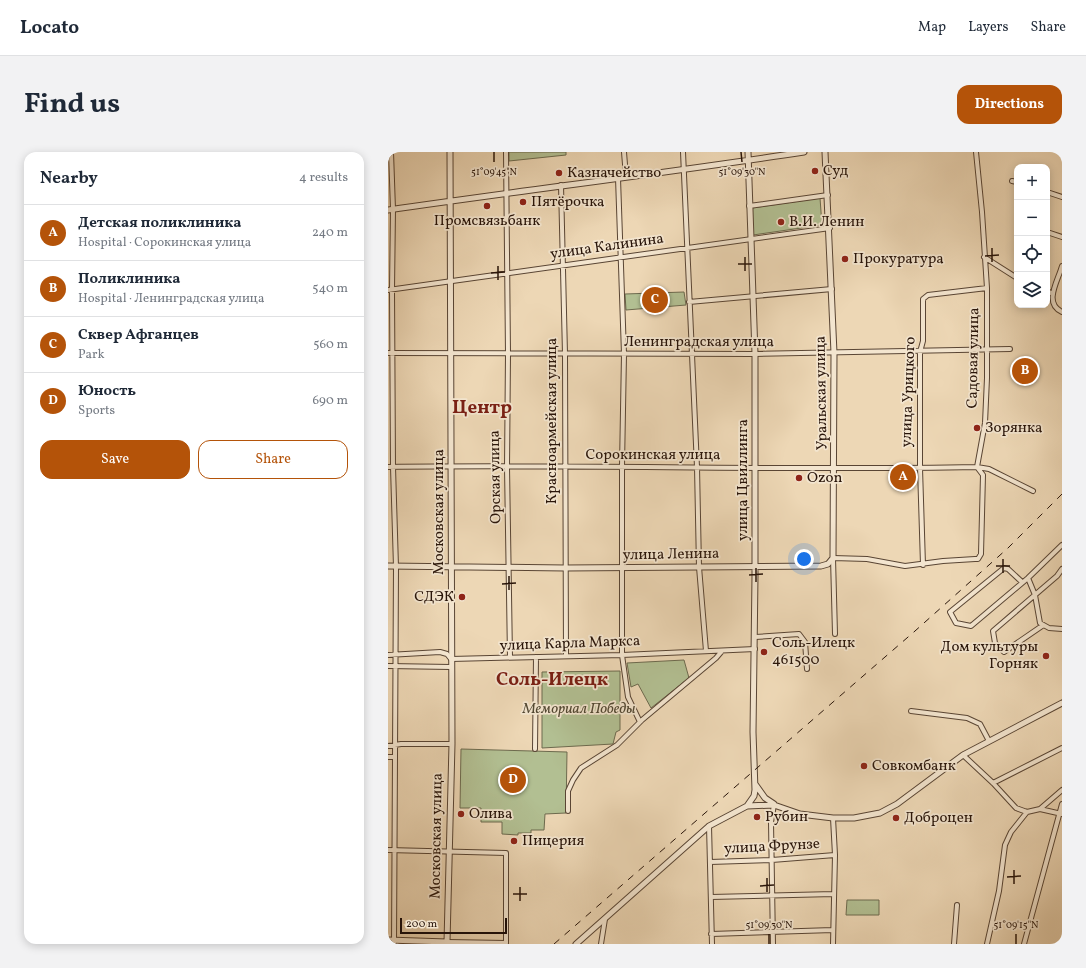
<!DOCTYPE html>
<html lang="en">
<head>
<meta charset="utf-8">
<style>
  body { margin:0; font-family:Vollkorn,serif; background:#f2f2f3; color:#1f2937 }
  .controls { position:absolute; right:12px; top:12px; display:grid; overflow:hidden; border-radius:8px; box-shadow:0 2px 10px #0003 }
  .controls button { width:36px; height:36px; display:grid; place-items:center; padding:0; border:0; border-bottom:1px solid #e0e1e3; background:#fff; color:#1f2937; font:20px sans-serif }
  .scale { position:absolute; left:12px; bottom:10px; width:107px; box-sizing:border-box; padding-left:4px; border:2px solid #281409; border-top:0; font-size:11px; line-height:14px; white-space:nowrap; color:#281409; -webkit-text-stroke:3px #f3e5cf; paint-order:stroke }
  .you { position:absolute; left:416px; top:407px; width:14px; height:14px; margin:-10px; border:3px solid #fff; border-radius:50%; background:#1a73e8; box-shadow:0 0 0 6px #1a73e833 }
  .badge { display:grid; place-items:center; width:26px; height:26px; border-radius:50%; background:#b45309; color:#fff; font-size:13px; font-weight:700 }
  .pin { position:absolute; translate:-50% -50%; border:2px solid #fff; box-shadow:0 1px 4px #0006 }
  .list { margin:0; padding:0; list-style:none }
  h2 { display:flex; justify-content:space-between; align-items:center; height:52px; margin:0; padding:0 16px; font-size:17px }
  h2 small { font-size:13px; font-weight:400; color:#747a83 }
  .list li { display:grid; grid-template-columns:26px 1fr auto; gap:12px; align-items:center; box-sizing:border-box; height:56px; padding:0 16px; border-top:1px solid #e0e1e3 }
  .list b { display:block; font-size:15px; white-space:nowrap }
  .list p { margin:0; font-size:13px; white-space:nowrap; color:#747a83 }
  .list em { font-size:13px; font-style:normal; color:#747a83 }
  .actions { display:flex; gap:8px; padding:12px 16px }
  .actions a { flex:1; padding:9px 0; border:1px solid #b45309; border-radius:12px; text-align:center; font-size:14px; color:#b45309 }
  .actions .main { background:#b45309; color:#fff }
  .icon { flex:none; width:22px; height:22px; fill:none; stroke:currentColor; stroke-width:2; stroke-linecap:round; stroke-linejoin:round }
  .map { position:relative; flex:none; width:674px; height:792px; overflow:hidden; border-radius:12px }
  header { display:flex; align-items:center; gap:24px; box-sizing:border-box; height:56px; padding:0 20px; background:#fff; border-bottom:1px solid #e0e1e3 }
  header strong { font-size:19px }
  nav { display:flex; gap:22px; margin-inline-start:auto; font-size:14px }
  .intro { display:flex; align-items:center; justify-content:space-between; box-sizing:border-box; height:96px; padding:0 24px }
  h1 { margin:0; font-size:28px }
  .button { padding:10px 18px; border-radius:12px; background:#b45309; color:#fff; font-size:14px; font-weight:700 }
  main { display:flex; gap:24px; padding:0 24px }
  aside { flex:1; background:#fff; border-radius:12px; box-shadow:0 2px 10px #0003 }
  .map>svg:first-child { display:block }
  .green { fill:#b2bf92; stroke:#6d6a4e }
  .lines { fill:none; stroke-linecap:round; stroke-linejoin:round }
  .minor-casing { stroke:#594534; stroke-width:6 }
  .tertiary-casing { stroke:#594534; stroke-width:7 }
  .minor { stroke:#f3e5cf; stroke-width:4 }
  .tertiary { stroke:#f3e5cf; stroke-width:5 }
  .rail { stroke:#281409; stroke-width:1; stroke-dasharray:7 7; stroke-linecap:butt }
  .ticks { fill:none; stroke:#281409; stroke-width:1.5 }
  .poi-dot { fill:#8f2418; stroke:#f3e5cf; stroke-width:1.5 }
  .labels { text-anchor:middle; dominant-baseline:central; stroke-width:3.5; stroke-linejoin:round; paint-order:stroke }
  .poi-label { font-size:15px; fill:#281409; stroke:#f3e5cf; text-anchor:start }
  .street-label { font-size:15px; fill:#281409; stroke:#f3e5cf }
  .park-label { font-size:15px; font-style:italic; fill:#514732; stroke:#f3e5cf }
  .district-label { font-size:19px; font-weight:bold; fill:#7a1f14; stroke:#f3e5cf }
  .ticks-label { font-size:10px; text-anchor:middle; fill:#281409; stroke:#f3e5cf; stroke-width:3.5; stroke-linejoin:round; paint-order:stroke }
</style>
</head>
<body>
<header>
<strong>Locato</strong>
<nav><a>Map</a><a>Layers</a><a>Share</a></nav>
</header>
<div class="intro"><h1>Find us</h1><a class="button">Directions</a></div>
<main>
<aside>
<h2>Nearby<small>4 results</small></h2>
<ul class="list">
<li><span class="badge">A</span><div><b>Детская поликлиника</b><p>Hospital · Сорокинская улица</p></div><em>240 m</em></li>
<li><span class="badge">B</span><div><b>Поликлиника</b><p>Hospital · Ленинградская улица</p></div><em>540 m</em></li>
<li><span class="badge">C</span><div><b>Сквер Афганцев</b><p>Park</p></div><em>560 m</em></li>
<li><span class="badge">D</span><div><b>Юность</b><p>Sports</p></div><em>690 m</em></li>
</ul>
<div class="actions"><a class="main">Save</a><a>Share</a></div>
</aside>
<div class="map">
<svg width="674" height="792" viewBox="0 0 674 792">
  <rect width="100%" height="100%" fill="#edd7b5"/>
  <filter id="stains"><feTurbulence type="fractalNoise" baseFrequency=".005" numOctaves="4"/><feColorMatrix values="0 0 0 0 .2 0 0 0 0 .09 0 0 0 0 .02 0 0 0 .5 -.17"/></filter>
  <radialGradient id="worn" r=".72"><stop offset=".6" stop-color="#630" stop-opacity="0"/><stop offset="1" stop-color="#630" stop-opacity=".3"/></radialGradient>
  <path class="green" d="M121 0H178V3L121 9Z
    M432 46 434 73 365 83 364 56Z
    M296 140 298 153 238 158 237 142Z
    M296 508 301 526 263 556 250 532 243 535 239 511Z
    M232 519V578L228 580 225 592 154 596V520Z
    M73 597 179 600 178 661 157 662 156 678H143V681H130V683L114 682V670H93V656H72Z
    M459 748H491V763H458Z"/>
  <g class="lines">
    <defs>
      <path id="minor" d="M3 0 5 57 4 138 5 315 8 415 6 792
        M118 0 120 202 119 315 122 505
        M236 0 238 25
        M295 0 309 315 311 415 318 499
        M230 26 236 202 234 314V503L240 545 252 570
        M624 29 629 30
        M173 33 177 202 178 504
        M659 40 674 45
        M361 54 440 43
        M659 80 674 85
        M596 105 629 126
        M674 114C670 129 655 151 674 160
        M0 138 442 76
        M659 139 665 142
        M301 150 444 137
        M0 201 367 202 622 197
        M0 315C196 312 393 319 589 315L601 317 645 339
        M535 413 532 316V200L535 189V147L540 143 599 136
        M640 426 647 443 652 471 661 476 674 477
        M634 430 620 417 616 416 562 460 568 471 583 474 640 426 674 393
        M654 474 616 500 607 491 605 479 669 424 674 417
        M447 482 445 406 479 407 517 414 555 409 587 407H590L593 402 595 323 589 315 597 271 599 226V136L594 60 588 0
        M367 485 411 482 417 490 419 517
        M0 503 52 500 59 502 63 507 234 503 367 497
        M0 514 63 515
        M523 559 579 566 592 572 601 589
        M0 594 13 592H64
        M147 597 148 505
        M575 603 605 631 628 656 639 660 652 657 674 662
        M0 605H7
        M605 631 674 596
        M652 657 674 638
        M180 659V639L185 628 193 616 229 593 254 568 328 506 334 499
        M445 666 447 703 445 792
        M321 674 324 792
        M0 698 118 701V791L59 790V792
        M322 710 384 708 447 703
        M323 745 446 742
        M323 782 445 778
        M213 792 217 767
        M385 792 383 670 386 653
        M566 792 569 753
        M599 792 611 739 617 693 623 680 639 660
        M636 792 674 652"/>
      <path id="tertiary" d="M0 58C139 38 277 21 416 0
        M0 414 177 416 433 414 440 412 445 406 446 201 437 0
        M367 632 377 646 386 652
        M359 654 366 644 367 638 365 580 367 424V202L360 0
        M0 788 59 790 64 592 62 0
        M188 792 321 674 359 654 386 653 412 662 445 666H466L492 661 509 652 575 603 674 551"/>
    </defs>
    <use href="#minor" class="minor-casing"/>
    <use href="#tertiary" class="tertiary-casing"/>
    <use href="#minor" class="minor"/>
    <use href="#tertiary" class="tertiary"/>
    <path class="rail" d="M166 792 527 479 620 396 674 342"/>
  </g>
  <path class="ticks" d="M106 0V10M353 0 354 10M604 96V110M597 104 611 103M357 105V119M350 112H364M110 114V128M103 121 117 120M615 407V421M608 414H622M368 416V430M361 423 375 422M121 424V438M114 432 128 431M626 718V732M619 725 633 724M379 726V740M372 734 386 733M132 735V749M125 742H139M381 782V792M628 782V792"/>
  <g class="poi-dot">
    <circle cx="427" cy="19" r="4"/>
    <circle cx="171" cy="21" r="4"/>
    <circle cx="135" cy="50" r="4"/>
    <circle cx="99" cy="54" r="4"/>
    <circle cx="393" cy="70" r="4"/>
    <circle cx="457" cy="107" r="4"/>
    <circle cx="589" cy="276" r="4"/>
    <circle cx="411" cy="326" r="4"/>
    <circle cx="74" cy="445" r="4"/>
    <circle cx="376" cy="500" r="4"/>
    <circle cx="658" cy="504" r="4"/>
    <circle cx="476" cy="614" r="4"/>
    <circle cx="73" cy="662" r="4"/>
    <circle cx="369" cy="665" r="4"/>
    <circle cx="508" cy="666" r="4"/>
    <circle cx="126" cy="689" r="4"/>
  </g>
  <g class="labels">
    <g class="poi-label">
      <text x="435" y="19">Суд</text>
      <text x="179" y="21">Казначейство</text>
      <text x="143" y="50">Пятёрочка</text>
      <text x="99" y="69" text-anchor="middle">Промсвязьбанк</text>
      <text x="401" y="70">В.И. Ленин</text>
      <text x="465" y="107">Прокуратура</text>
      <text x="597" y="276">Зорянка</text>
      <text x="419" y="326">Ozon</text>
      <text x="66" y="445" text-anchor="end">СДЭК</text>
      <text x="384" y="491">Соль-Илецк<tspan x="384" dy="17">461500</tspan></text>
      <text x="650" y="495" text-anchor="end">Дом культуры<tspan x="650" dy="17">Горняк</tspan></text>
      <text x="484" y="614">Совкомбанк</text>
      <text x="81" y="662">Олива</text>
      <text x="377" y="665">Рубин</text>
      <text x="516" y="666">Доброцен</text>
      <text x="134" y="689">Пицерия</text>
    </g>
    <g class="street-label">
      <text transform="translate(219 95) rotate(-8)">улица Калинина</text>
      <text x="311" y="190">Ленинградская улица</text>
      <text transform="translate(586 206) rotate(-89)">Садовая улица</text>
      <text transform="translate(521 240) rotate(-88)">улица Урицкого</text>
      <text transform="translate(434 241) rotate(-91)">Уральская улица</text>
      <text transform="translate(164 269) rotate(-90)">Красноармейская улица</text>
      <text x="265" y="303">Сорокинская улица</text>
      <text transform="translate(108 325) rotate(-91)">Орская улица</text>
      <text transform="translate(355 328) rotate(-90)">улица Цвиллинга</text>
      <text transform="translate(51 360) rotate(-90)">Московская улица</text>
      <text transform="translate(283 403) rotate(-1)">улица Ленина</text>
      <text transform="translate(182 492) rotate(-2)">улица Карла Маркса</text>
      <text transform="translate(49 684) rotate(-89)">Московская улица</text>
      <text transform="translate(384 695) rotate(-3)">улица Фрунзе</text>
    </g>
    <g class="park-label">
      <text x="191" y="557">Мемориал Победы</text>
    </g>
    <g class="district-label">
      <text x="94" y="256">Центр</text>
      <text x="164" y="528">Соль-Илецк</text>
    </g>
  </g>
  <g class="ticks-label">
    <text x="106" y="23">51°09'45"N</text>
    <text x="354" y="23">51°09'30"N</text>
    <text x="381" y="776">51°09'30"N</text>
    <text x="628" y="776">51°09'15"N</text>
  </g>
  <rect width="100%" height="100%" filter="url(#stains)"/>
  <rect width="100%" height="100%" fill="url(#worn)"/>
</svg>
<div class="controls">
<button>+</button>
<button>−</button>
<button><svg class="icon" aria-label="locate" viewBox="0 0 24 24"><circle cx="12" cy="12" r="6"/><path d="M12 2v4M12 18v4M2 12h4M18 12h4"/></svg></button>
<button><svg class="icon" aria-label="layers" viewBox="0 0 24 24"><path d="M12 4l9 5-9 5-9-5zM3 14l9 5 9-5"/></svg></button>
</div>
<div class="scale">200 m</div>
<div class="you"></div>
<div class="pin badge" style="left:515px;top:325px">A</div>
<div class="pin badge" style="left:637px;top:219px">B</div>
<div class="pin badge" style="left:267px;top:148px">C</div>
<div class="pin badge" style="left:125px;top:628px">D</div>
</div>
</main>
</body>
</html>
